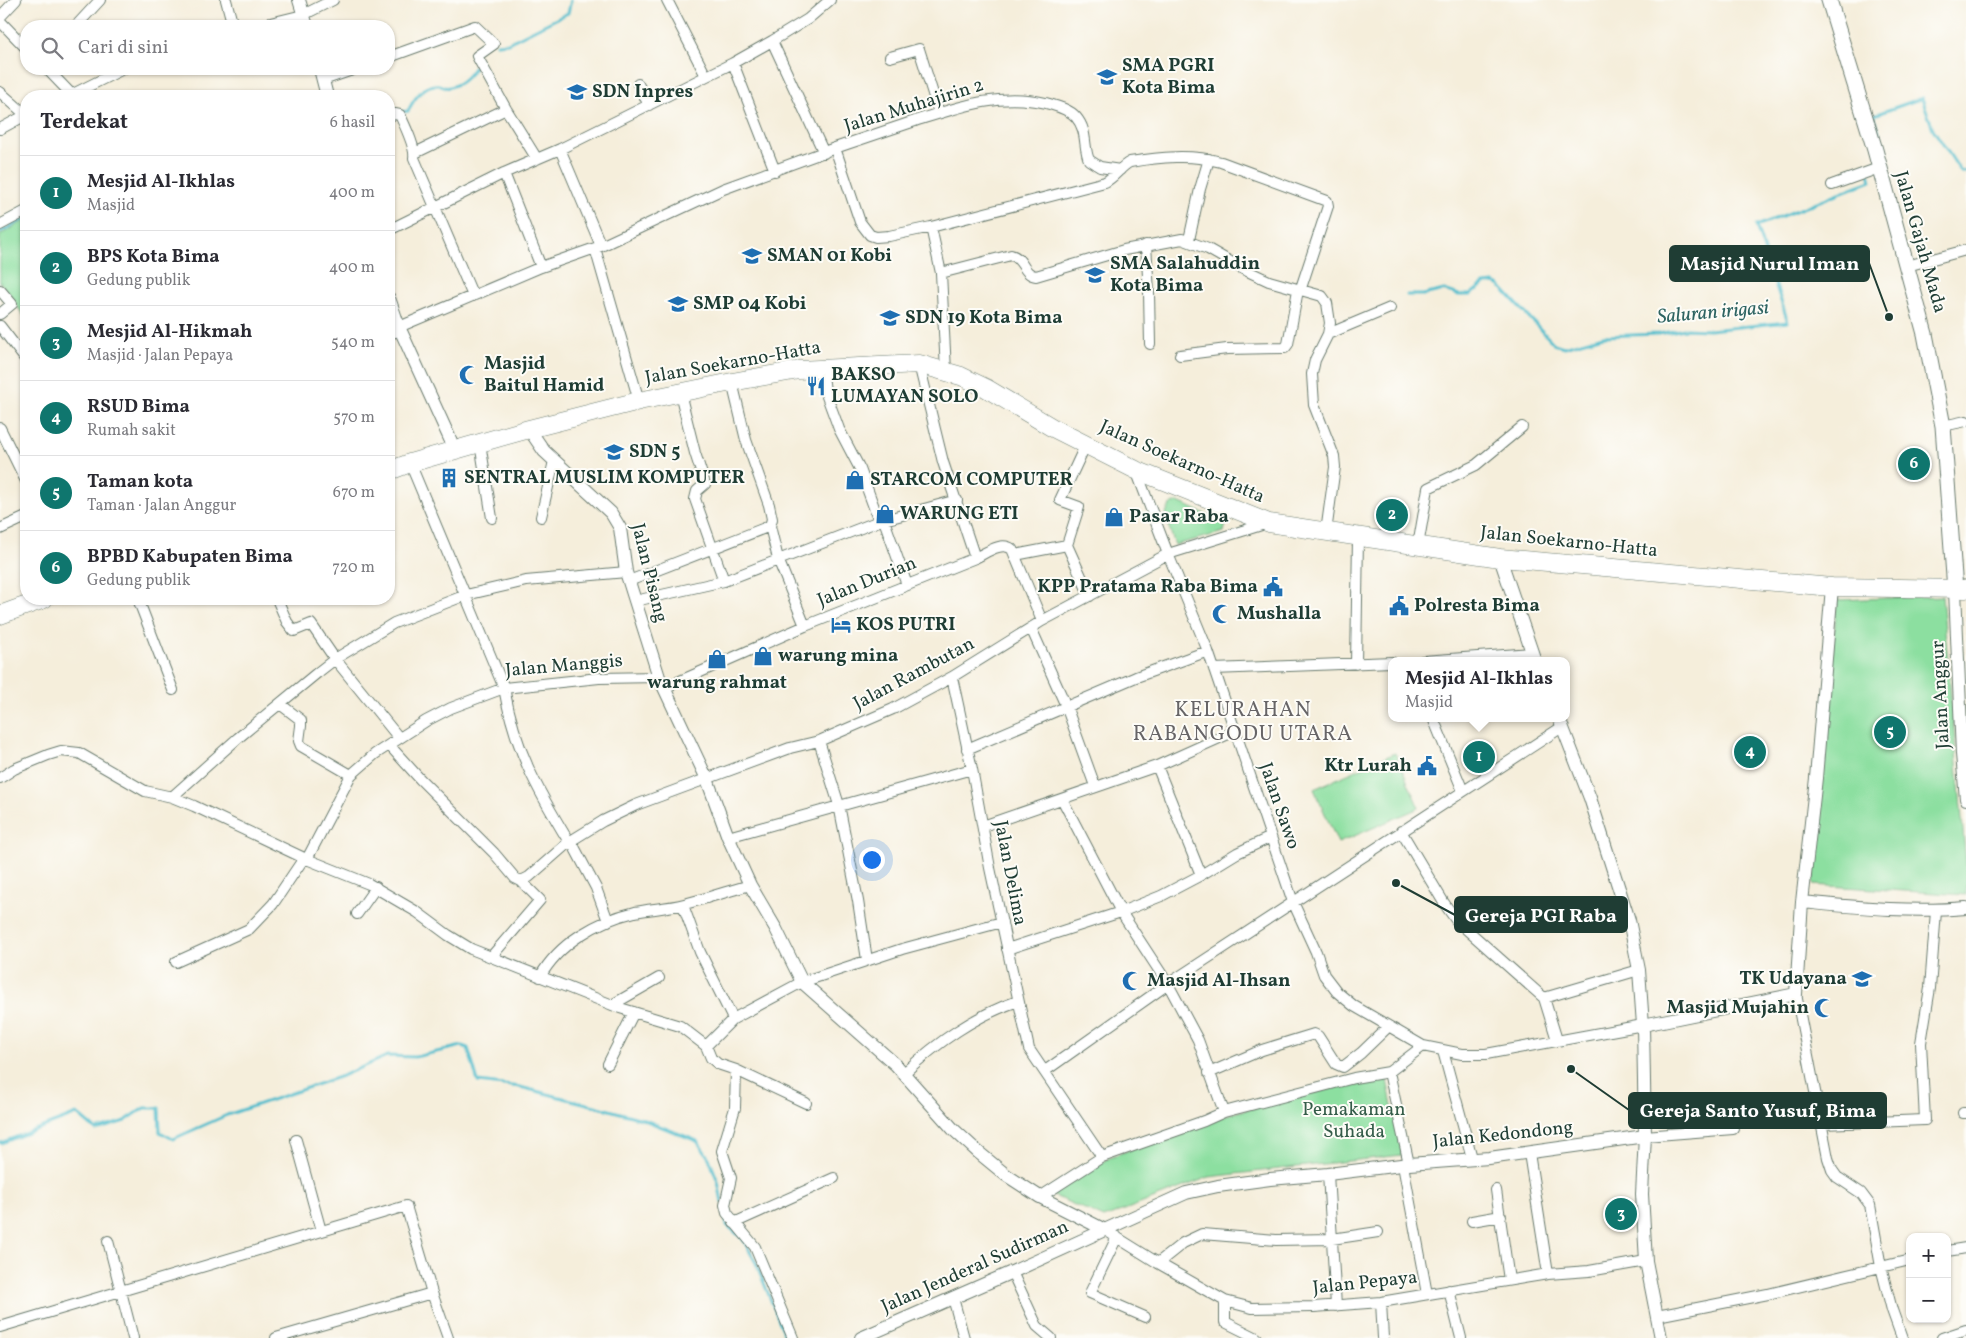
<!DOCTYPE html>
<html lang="id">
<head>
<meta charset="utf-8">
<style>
  body { margin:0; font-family:Vollkorn,serif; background:#f7f7f7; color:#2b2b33 }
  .controls { position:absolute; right:15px; bottom:15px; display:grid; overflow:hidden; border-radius:10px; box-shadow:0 1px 4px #0004 }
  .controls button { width:45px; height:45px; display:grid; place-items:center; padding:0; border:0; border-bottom:1px solid #e1e1e2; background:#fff; color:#2b2b33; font:25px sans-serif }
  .you { position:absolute; left:871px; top:859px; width:18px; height:18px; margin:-12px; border:4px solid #fff; border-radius:50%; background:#1a73e8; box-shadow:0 0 0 8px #1a73e833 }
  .badge { display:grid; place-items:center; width:32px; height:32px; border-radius:50%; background:#0f766e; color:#fff; font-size:16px; font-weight:700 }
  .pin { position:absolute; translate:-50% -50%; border:2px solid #fff; box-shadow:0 1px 5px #0006 }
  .popup { position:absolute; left:1388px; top:657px; width:182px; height:65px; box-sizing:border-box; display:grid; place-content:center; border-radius:10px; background:#fff; filter:drop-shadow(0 1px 4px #0005); font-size:16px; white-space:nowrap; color:#7c7c81 }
  .popup b { font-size:19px; color:#2b2b33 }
  .popup::after { content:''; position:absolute; left:50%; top:100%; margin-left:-10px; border:10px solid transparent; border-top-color:#fff }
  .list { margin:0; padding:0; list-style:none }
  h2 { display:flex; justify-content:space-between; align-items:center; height:65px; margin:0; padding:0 20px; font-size:21px }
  h2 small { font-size:16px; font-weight:400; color:#7c7c81 }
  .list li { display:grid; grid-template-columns:32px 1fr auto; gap:15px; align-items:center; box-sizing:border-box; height:75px; padding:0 20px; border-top:1px solid #e1e1e2 }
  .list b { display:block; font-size:19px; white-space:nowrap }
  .list p { margin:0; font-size:16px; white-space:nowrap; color:#7c7c81 }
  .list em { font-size:16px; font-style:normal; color:#7c7c81 }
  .icon { flex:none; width:28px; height:28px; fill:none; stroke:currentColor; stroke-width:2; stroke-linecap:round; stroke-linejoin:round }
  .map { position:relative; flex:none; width:1966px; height:1338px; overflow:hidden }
  .search { position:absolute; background:#fff; box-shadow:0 1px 4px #0004; left:20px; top:20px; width:375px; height:55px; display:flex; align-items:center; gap:12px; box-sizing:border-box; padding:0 18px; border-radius:20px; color:#7c7c81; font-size:19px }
  .panel { position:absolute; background:#fff; box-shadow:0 1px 4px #0004; left:20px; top:90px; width:375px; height:515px; border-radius:20px }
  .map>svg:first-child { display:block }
  .green { fill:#8cdfa0; stroke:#568e6a }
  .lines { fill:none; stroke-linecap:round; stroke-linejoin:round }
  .stream { stroke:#52becd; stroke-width:3 }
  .minor-casing { stroke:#6a7b6e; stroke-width:12 }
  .tertiary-casing { stroke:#6a7b6e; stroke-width:14 }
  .secondary-casing { stroke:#6a7b6e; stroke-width:17 }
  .trunk-casing { stroke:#6a7b6e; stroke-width:19 }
  .minor { stroke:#fff; stroke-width:10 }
  .tertiary { stroke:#fff; stroke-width:12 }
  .secondary { stroke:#fff; stroke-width:15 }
  .trunk { stroke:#fff; stroke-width:18 }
  .labels { text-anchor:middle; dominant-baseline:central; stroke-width:4; stroke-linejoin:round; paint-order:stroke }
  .poi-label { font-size:19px; font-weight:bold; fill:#1f3d34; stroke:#fdfcf7; text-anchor:start }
  .street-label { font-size:19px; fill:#1f3d34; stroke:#fdfcf7 }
  .park-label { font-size:19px; fill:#355d4a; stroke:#fdfcf7 }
  .water-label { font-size:20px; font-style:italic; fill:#2e6462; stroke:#fdfcf7 }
  .quarter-label { font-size:21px; letter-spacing:1px; fill:#676567; stroke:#fdfcf7 }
  .leader { fill:none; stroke:#1f3d34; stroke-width:2 }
  .callout-dot { fill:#1f3d34; stroke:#fdfcf7; stroke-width:2 }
  .callout { fill:#1f3d34; stroke:#1f3d34; stroke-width:2 }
  .callout-label { font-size:20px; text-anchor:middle; font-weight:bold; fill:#fff }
</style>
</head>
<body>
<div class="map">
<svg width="1966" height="1338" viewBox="0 0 1966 1338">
  <rect width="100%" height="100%" fill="#fdfcf7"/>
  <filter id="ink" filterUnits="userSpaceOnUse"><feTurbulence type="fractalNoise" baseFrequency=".02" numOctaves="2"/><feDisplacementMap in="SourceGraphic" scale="10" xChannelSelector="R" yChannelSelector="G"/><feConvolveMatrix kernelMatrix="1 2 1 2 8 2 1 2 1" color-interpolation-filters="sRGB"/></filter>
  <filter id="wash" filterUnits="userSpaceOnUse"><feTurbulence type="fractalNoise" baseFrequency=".0096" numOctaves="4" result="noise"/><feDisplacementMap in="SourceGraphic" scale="20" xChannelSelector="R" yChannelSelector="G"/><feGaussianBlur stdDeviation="1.12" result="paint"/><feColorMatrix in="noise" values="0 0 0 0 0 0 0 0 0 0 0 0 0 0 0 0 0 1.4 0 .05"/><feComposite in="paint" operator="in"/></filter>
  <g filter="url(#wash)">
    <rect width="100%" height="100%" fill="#f5eedb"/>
    <path class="green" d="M26 220V319L0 282V235Z
      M1178 502 1226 523 1224 532 1175 545 1165 516 1170 505Z
      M1942 596 1966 864V895L1813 885 1837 600Z
      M1395 753 1419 808 1338 843 1314 789Z
      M1386 1075 1402 1155 1209 1177 1104 1218 1052 1195 1110 1157 1233 1113Z"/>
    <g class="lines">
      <path class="stream" d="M497 44 508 43 568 13 571 0
        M401 112 408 111C413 101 424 83 439 85 443 86 445 89 450 87 463 84 471 73 478 62
        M1884 162 1887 161 1874 115 1922 98 1933 129 1961 172H1966
        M0 232 26 218
        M1407 295H1423L1444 290 1459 295H1470L1484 284 1494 283 1500 286 1554 344 1564 347 1603 336 1659 334 1684 329 1709 330 1788 322 1756 226C1795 212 1832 195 1871 181L1869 173
        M1 1143 77 1114 96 1130 125 1121 144 1108H159L160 1132 173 1139 227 1115 342 1076 387 1056 415 1057 462 1046 468 1048 478 1082 520 1087 595 1106 642 1119 697 1141 709 1158 718 1182 722 1202
        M725 1216 727 1225 743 1239 756 1263 786 1338"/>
    </g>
  </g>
  <g filter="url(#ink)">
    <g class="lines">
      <defs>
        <path id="minor" d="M226 0 233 26
          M667 0 706 76
          M0 17 16 0
          M0 21 26 48
          M76 26 100 0
          M258 26 303 15 333 0
          M772 41 824 153
          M389 57 475 26 494 44 477 56 478 58 506 109 537 159
          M890 57 919 49 939 113
          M733 63 775 171
          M47 69 73 96
          M323 80 355 69
          M638 84 649 105
          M0 92 26 115
          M69 96 123 69
          M389 116 395 114 400 115C404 124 416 148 414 158L473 296
          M0 129 26 115
          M560 149 601 246
          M415 153 506 109
          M504 173 541 267
          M1832 185 1879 168
          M0 225 26 211
          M931 227 1105 182C1115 177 1120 167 1130 162 1160 157 1191 154 1221 162L1327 201 1328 206 1300 291
          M389 230 504 173 560 149 733 63 772 41 808 19 830 0
          M1189 240 1200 189 1209 159
          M1146 245 1149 292 1150 344
          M595 248 639 401
          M1907 266 1966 250
          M941 273 1011 255C1024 258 1022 274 1036 276L1124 250 1182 239 1208 249 1243 269 1269 281 1322 296 1327 303 1330 323 1328 334 1315 360 1312 374 1314 405 1334 456 1335 467 1326 532
          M0 290 12 304 0 314
          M0 326 26 360
          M399 327 541 267 601 246 723 189 835 148
          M389 334 401 330
          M1328 334 1390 308
          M1180 355 1227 349 1285 348 1288 344 1298 290
          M919 364 943 462 975 558
          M822 368 825 391 839 429 860 469 879 521 884 520 907 585
          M946 371 941 273 931 227 889 236 876 237 870 235 860 222 835 148C862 139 889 130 915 121 959 107 999 92 1046 103 1056 106 1069 109 1076 117 1088 131 1083 146 1089 160L1100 167 1120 170
          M732 382 746 440 769 505 772 519 770 526 778 559 805 626
          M680 393 695 453 705 484 697 491 695 499 724 581
          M1943 426 1966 421
          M0 428 26 481
          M480 443 492 518
          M410 463 504 688C515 750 537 789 569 842
          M1136 470 1168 554 1208 651 1293 902 1316 952 1324 975 1337 992 1354 1006 1423 1046 1462 1054H1486L1643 1025
          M541 517 554 461
          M884 520 957 500
          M0 529 26 517
          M1067 545 1079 507 1060 500 1086 444
          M1418 546 1428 488 1476 465 1522 427
          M1015 555 1067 545 1090 596
          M629 581 770 526
          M138 599 173 690
          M277 599 287 622 294 631 311 624 335 659 399 738
          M635 601 724 581 879 521
          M1031 628 1066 706 1095 786
          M1423 661 1532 653
          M1356 664 1358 537
          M1214 669 1392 662
          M952 677 972 769 990 868 1029 1049 1102 1157 1040 1197
          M664 688 805 626 975 558C986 553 1001 541 1012 549L1042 621
          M280 704 301 720V726L299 741 301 746 351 775
          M1433 718 1463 791
          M819 741 839 805 858 901 867 960
          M390 746 420 779 494 853 515 878 521 881 540 900 491 957
          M967 749 1136 677 1208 651
          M1157 766 1201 875
          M0 778 14 769 48 755 61 751 79 753 145 791 172 797 194 806 304 858 369 884 417 912 448 935 471 949 620 1008 680 1026 706 1046 711 1058 718 1064 736 1070 735 1108 722 1151 731 1178 725 1205 727 1213 755 1247 793 1338
          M172 797 238 738 317 673 335 659 394 623 466 595 526 581 626 572
          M1062 799 1121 912 1168 984 1198 1040 1224 1112
          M983 826 1157 766 1235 731
          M1401 831 1444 903 1456 920 1544 998 1557 1040
          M728 837 972 769
          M571 841 596 888 608 921
          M307 859 351 775 375 754 426 721 451 708 504 688 599 678 659 677
          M521 881 529 877 569 842 603 821 636 805 679 789 790 748 819 741 893 709 952 677 1042 621 1168 554 1268 523
          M683 905 700 952 733 1019
          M357 914 376 887
          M1007 949 1121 912 1161 896 1201 875 1237 853 1271 837
          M176 962 249 929 273 904 304 858
          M540 977C559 943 597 921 635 912 651 909 668 908 684 904 706 899 728 891 750 885
          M1796 994 1828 1158 1832 1170 1837 1177 1861 1193 1870 1205 1881 1267 1892 1310 1902 1338
          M1544 998 1639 970
          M612 1005 659 978
          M706 1046 733 1019 802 982 902 949 1002 922
          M1443 1051 1472 1158
          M608 1064 634 1012
          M736 1070 806 1103
          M1045 1071 1168 984 1562 727
          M1389 1072 1409 1164
          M904 1073C938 1042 974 1016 1018 1001
          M1209 1073 1262 1050 1314 1034 1318 1036 1336 1064 1343 1067 1361 1053 1388 1027
          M1963 1113H1966
          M1822 1124 1925 1120 1921 1043 1930 988 1936 911
          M1645 1136 1733 1129
          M296 1140 321 1231
          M1529 1153 1548 1274
          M1102 1157 1204 1121 1224 1112 1354 1078 1389 1072 1423 1046
          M1403 1165 1427 1294
          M1328 1174 1336 1306
          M1496 1190 1509 1280
          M1472 1221 1501 1216
          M734 1223 834 1178
          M1105 1230 1158 1263 1225 1301 1252 1308 1314 1307 1381 1302 1548 1274 1589 1271 1646 1261
          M1117 1237 1090 1293 1145 1317
          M108 1241 133 1338
          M1947 1251 1966 1248
          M1158 1263 1183 1243 1202 1234 1276 1240 1332 1239 1378 1232
          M1012 1272 1037 1326 1051 1338
          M1449 1290 1461 1338
          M953 1298 964 1338
          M1225 1301V1322L1257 1338
          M1381 1302 1383 1338
          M1657 1316 1768 1294 1910 1260
          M0 1327 406 1206 432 1293 448 1338
          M276 1338 432 1293
          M1942 1338 1966 1330"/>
        <path id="tertiary" d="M299 0 307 26
          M320 69 327 96
          M389 298 399 327 455 450
          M529 429 544 451 611 513 620 528 626 572 659 677 707 779 728 837 750 885 776 929 802 982 896 1065 953 1129 978 1152 1006 1175 1040 1197 1105 1230
          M1500 558 1535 661
          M1955 590 1962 754 1966 799
          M1559 718 1590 798 1629 920 1639 970 1643 1025 1645 1136 1642 1194 1646 1261 1661 1338
          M1802 902C1856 907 1911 913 1966 908
          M1643 1025 1796 994 1802 902 1816 778 1832 587
          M861 1338 1012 1272 1186 1193 1218 1186 1270 1179 1328 1174 1409 1164 1489 1158 1645 1136"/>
        <path id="secondary" d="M1829 0 1875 150 1925 334 1943 426 1955 590"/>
        <path id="trunk" d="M389 471 410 463 529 429 639 401 732 382 799 370 919 364 961 376 986 388 1053 428 1136 470 1269 523 1500 558 1832 587 1966 589
          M0 615 44 599"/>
      </defs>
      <use href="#minor" class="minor-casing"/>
      <use href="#tertiary" class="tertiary-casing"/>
      <use href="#secondary" class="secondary-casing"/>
      <use href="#trunk" class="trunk-casing"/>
      <use href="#minor" class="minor"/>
      <use href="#tertiary" class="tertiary"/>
      <use href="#secondary" class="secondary"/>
      <use href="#trunk" class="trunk"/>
    </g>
  </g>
  <defs>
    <symbol id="school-bare" viewBox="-9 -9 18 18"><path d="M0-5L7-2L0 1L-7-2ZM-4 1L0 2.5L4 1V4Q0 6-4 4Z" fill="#1f6fb2" stroke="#fdfcf7" stroke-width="2.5" paint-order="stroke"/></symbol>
    <symbol id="mosque-bare" viewBox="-9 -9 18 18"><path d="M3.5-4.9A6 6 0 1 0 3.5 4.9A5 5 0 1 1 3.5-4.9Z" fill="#1f6fb2" stroke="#fdfcf7" stroke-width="2.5" paint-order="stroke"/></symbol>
    <symbol id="restaurant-bare" viewBox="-9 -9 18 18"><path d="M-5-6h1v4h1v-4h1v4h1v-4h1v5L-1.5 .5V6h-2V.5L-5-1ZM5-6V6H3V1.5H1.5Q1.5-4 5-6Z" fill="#1f6fb2" stroke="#fdfcf7" stroke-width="2.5" paint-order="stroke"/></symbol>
    <symbol id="building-bare" viewBox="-9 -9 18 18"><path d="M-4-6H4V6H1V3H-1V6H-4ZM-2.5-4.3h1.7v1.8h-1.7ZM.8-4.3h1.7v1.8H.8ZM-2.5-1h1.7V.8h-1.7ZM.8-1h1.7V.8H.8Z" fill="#1f6fb2" stroke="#fdfcf7" stroke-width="2.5" paint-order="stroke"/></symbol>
    <symbol id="shop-bare" viewBox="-9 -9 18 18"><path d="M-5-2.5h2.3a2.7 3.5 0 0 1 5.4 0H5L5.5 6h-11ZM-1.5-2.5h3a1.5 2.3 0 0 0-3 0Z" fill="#1f6fb2" stroke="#fdfcf7" stroke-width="2.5" paint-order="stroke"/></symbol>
    <symbol id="civic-bare" viewBox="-9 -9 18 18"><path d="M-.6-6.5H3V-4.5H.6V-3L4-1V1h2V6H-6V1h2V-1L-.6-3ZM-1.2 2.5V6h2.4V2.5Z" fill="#1f6fb2" stroke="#fdfcf7" stroke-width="2.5" paint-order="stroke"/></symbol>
    <symbol id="hotel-bare" viewBox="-9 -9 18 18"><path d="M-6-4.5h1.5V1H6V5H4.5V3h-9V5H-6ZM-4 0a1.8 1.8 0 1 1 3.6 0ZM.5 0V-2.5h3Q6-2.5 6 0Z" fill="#1f6fb2" stroke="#fdfcf7" stroke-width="2.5" paint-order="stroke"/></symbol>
  </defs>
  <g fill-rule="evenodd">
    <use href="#school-bare" x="1093" y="63" width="28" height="28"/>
    <use href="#school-bare" x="563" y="78" width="28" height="28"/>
    <use href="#school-bare" x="738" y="242" width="28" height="28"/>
    <use href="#school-bare" x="1081" y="261" width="28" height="28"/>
    <use href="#school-bare" x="664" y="290" width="28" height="28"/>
    <use href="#school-bare" x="876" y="304" width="28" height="28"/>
    <use href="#mosque-bare" x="455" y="361" width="28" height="28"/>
    <use href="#restaurant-bare" x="802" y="372" width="28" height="28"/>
    <use href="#school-bare" x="600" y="438" width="28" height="28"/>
    <use href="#building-bare" x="435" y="464" width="28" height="28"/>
    <use href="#shop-bare" x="841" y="466" width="28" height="28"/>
    <use href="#shop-bare" x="871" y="500" width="28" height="28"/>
    <use href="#shop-bare" x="1100" y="503" width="28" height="28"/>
    <use href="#civic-bare" x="1259" y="573" width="28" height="28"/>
    <use href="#civic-bare" x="1385" y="592" width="28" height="28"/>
    <use href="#mosque-bare" x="1208" y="600" width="28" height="28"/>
    <use href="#hotel-bare" x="827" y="611" width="28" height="28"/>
    <use href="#shop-bare" x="749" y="642" width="28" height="28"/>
    <use href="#shop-bare" x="703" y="645" width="28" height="28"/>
    <use href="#civic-bare" x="1413" y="752" width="28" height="28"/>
    <use href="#school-bare" x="1848" y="965" width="28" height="28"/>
    <use href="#mosque-bare" x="1118" y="967" width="28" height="28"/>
    <use href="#mosque-bare" x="1810" y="994" width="28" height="28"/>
  </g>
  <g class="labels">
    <g class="poi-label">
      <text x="1122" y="66">SMA PGRI<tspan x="1122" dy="22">Kota Bima</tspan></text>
      <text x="592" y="92">SDN Inpres</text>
      <text x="767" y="256">SMAN 01 Kobi</text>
      <text x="1110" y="264">SMA Salahuddin<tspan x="1110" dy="22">Kota Bima</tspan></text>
      <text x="693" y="304">SMP 04 Kobi</text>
      <text x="905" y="318">SDN 19 Kota Bima</text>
      <text x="484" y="364">Masjid<tspan x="484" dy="22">Baitul Hamid</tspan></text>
      <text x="831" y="375">BAKSO<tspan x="831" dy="22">LUMAYAN SOLO</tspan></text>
      <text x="629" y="452">SDN 5</text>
      <text x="464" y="478">SENTRAL MUSLIM KOMPUTER</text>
      <text x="870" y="480">STARCOM COMPUTER</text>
      <text x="900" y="514">WARUNG ETI</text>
      <text x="1129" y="517">Pasar Raba</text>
      <text x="1258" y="587" text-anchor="end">KPP Pratama Raba Bima</text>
      <text x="1414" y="606">Polresta Bima</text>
      <text x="1237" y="614">Mushalla</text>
      <text x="856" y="625">KOS PUTRI</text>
      <text x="778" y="656">warung mina</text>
      <text x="717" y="683" text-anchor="middle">warung rahmat</text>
      <text x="1412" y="766" text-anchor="end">Ktr Lurah</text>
      <text x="1847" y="979" text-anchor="end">TK Udayana</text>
      <text x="1147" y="981">Masjid Al-Ihsan</text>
      <text x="1809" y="1008" text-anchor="end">Masjid Mujahin</text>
    </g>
    <g class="street-label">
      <text transform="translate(914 106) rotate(-17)">Jalan Muhajirin 2</text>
      <text transform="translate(1920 242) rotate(74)">Jalan Gajah Mada</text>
      <text transform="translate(733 363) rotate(-10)">Jalan Soekarno-Hatta</text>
      <text transform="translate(1182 462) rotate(24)">Jalan Soekarno-Hatta</text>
      <text transform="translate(1569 542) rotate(6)">Jalan Soekarno-Hatta</text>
      <text transform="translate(649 573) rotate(76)">Jalan Pisang</text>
      <text transform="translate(867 582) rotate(-22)">Jalan Durian</text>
      <text transform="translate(564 666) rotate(-5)">Jalan Manggis</text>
      <text transform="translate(914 674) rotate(-28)">Jalan Rambutan</text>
      <text transform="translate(1941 695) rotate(-93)">Jalan Anggur</text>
      <text transform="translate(1279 806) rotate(71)">Jalan Sawo</text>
      <text transform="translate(1010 873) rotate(79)">Jalan Delima</text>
      <text transform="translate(1503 1135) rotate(-6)">Jalan Kedondong</text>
      <text transform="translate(975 1267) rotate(-24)">Jalan Jenderal Sudirman</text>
      <text transform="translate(1365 1283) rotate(-6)">Jalan Pepaya</text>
    </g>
    <g class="park-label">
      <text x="1354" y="1110">Pemakaman<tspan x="1354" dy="22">Suhada</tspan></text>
    </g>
    <g class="water-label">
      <text transform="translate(1713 313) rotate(-5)">Saluran irigasi</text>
    </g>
    <g class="quarter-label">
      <text x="1243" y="710">KELURAHAN<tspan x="1243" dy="24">RABANGODU UTARA</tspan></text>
    </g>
  </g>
  <path class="leader" d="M1889 317L1869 263M1396 883L1455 915M1571 1069L1629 1110"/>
  <g class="callout-dot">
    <circle cx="1889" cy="317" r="5"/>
    <circle cx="1396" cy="883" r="5"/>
    <circle cx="1571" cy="1069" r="5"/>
  </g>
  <g class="callout">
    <rect x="1670" y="246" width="199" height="35" rx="5"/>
    <rect x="1455" y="897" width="172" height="35" rx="5"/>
    <rect x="1629" y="1093" width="257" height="35" rx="5"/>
  </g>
  <g class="callout-label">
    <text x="1770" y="270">Masjid Nurul Iman</text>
    <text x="1541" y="922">Gereja PGI Raba</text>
    <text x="1758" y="1117">Gereja Santo Yusuf, Bima</text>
  </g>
</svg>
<div class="controls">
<button>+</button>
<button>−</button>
</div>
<div class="you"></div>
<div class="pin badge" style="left:1479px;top:757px">1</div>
<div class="popup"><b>Mesjid Al-Ikhlas</b>Masjid</div>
<div class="pin badge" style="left:1392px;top:515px">2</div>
<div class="pin badge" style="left:1621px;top:1214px">3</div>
<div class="pin badge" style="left:1750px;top:752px">4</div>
<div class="pin badge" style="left:1890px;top:732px">5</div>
<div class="pin badge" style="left:1914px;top:464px">6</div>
<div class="search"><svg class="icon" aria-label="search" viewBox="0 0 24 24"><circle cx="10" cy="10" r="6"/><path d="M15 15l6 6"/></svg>Cari di sini</div>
<section class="panel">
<h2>Terdekat<small>6 hasil</small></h2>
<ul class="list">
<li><span class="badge">1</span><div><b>Mesjid Al-Ikhlas</b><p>Masjid</p></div><em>400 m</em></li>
<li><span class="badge">2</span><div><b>BPS Kota Bima</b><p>Gedung publik</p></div><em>400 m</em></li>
<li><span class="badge">3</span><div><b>Mesjid Al-Hikmah</b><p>Masjid · Jalan Pepaya</p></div><em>540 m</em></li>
<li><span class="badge">4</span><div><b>RSUD Bima</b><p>Rumah sakit</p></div><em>570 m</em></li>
<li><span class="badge">5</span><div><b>Taman kota</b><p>Taman · Jalan Anggur</p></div><em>670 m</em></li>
<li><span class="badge">6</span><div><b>BPBD Kabupaten Bima</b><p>Gedung publik</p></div><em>720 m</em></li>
</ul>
</section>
</div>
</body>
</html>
